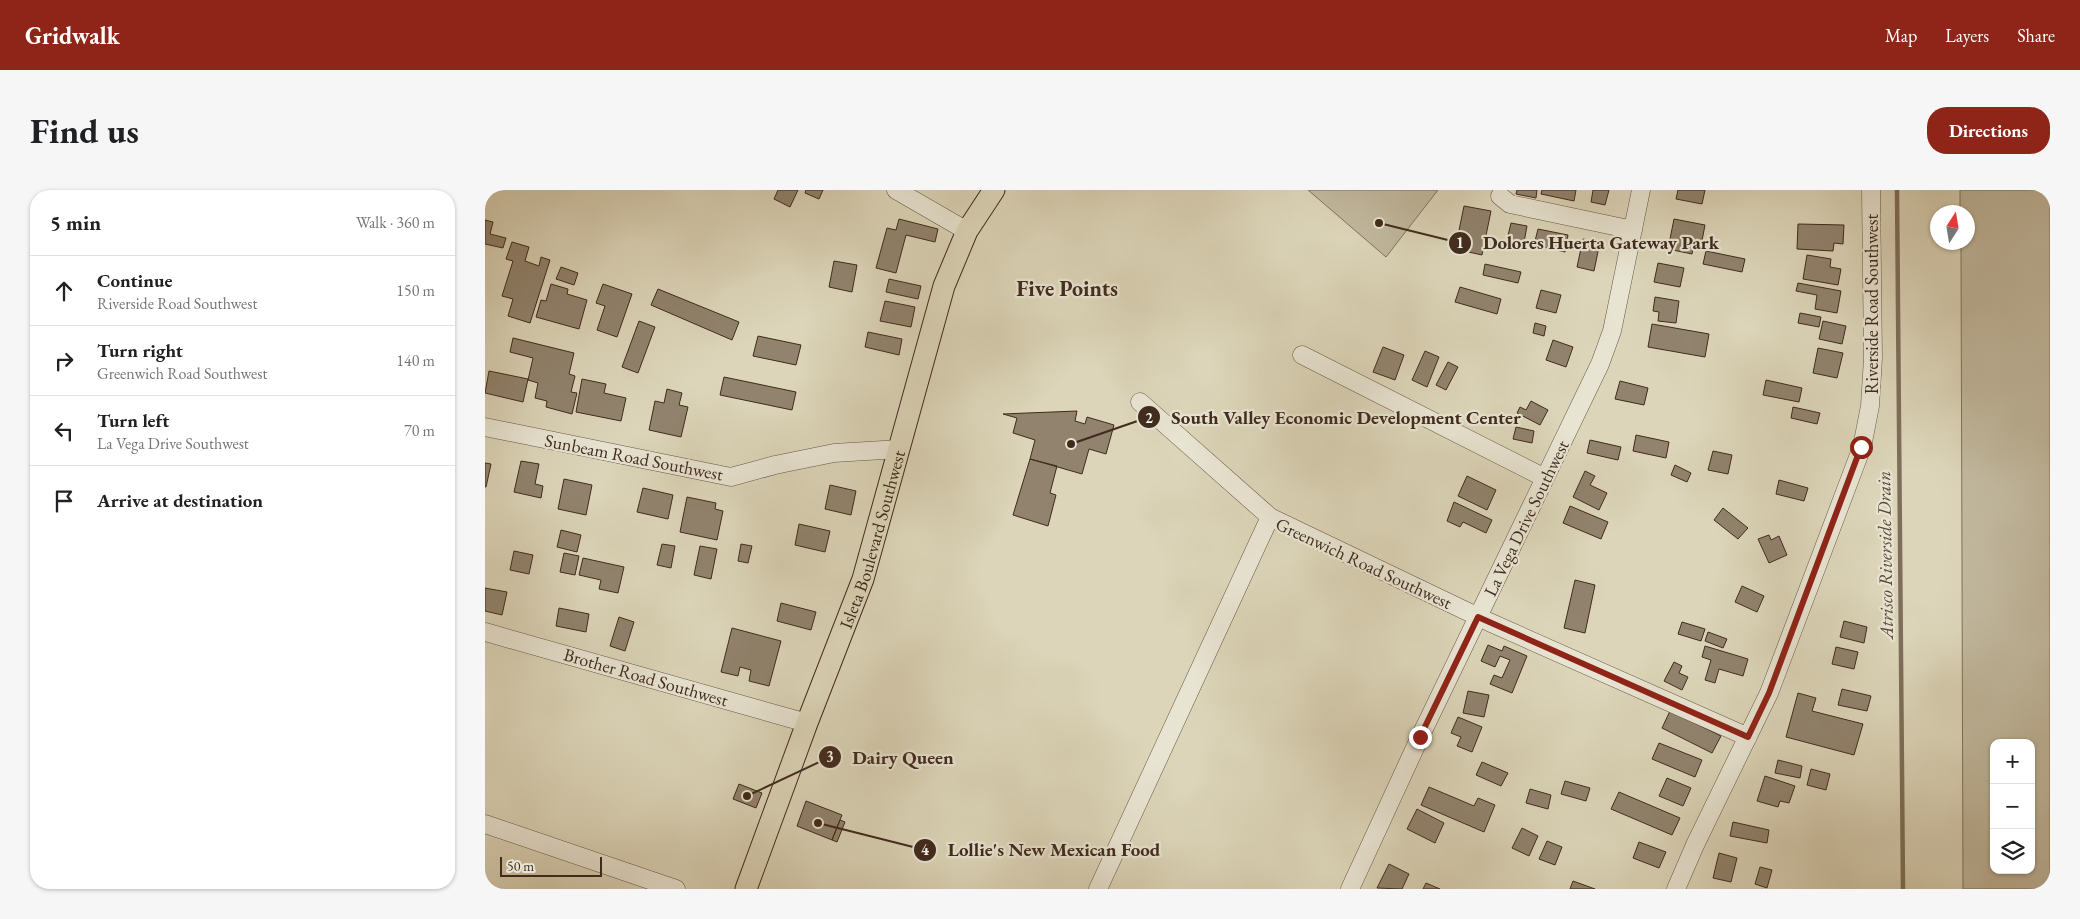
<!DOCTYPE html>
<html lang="en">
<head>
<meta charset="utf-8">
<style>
  body { margin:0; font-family:"EB Garamond",serif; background:#f6f6f6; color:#202124 }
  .controls { position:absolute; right:15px; bottom:15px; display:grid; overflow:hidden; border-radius:10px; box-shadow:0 1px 4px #0004 }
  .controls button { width:45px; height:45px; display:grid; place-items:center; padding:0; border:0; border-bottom:1px solid #e0e0e0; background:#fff; color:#202124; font:25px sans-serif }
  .compass { position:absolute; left:1445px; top:15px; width:45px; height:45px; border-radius:50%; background:#fff; box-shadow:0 1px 4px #0004; rotate:12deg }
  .scale { position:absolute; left:15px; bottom:12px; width:102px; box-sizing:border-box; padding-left:5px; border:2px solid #402b1d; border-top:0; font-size:14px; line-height:18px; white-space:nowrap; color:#402b1d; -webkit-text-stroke:4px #e8e4d2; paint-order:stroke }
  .stop { position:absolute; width:15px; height:15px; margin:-11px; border:4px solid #8f2418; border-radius:50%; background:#fff }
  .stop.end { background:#8f2418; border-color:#fff; box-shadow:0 1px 5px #0008 }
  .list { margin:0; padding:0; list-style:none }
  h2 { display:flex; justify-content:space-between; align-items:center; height:65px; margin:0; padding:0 20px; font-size:21px }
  h2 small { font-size:16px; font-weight:400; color:#757577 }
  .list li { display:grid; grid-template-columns:32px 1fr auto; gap:15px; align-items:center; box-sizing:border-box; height:70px; padding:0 20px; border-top:1px solid #e0e0e0 }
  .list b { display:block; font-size:19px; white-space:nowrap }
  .list p { margin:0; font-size:16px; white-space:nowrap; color:#757577 }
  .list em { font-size:16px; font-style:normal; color:#757577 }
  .icon { flex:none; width:28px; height:28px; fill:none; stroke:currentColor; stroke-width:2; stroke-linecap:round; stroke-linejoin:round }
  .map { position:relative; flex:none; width:1565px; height:699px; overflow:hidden; border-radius:20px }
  header { display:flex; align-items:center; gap:30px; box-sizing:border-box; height:70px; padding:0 25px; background:#8f2418; color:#fff }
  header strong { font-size:24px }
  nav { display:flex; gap:28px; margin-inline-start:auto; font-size:18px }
  .intro { display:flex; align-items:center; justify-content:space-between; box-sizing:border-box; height:120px; padding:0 30px }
  h1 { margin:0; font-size:35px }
  .button { padding:12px 22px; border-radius:20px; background:#8f2418; color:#fff; font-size:18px; font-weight:700 }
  main { display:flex; gap:30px; padding:0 30px }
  aside { flex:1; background:#fff; border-radius:20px; box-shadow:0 1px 4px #0004 }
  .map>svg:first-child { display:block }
  .green { fill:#c1b89e; stroke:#80725e; fill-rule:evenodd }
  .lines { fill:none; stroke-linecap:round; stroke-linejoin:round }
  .stream { stroke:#7e6e5b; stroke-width:4.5 }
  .building { fill:#91836e; stroke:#402b1d }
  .minor-casing { stroke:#675644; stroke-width:19 }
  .major-casing { stroke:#402b1d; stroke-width:23 }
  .minor { stroke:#e8e4d2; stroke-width:18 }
  .major { stroke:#dcd5b9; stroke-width:21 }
  .route { stroke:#8f2418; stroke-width:6 }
  .labels { text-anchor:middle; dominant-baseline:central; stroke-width:4.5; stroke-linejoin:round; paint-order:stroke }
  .street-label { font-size:18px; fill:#402b1d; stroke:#e8e4d2 }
  .water-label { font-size:19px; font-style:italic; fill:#5a4737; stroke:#e8e4d2 }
  .district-label { font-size:22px; font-weight:bold; fill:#402b1d; stroke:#e8e4d2 }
  .leader { fill:none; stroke:#402b1d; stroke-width:2 }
  .callout-dot { fill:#402b1d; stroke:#e8e4d2; stroke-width:2 }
  .mark-label { font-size:15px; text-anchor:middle; font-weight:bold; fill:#fff }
  .callout-label { font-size:19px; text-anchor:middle; font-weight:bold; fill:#402b1d; stroke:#e8e4d2; stroke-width:4.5; stroke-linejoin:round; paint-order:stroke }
</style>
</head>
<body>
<header>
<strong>Gridwalk</strong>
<nav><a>Map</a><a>Layers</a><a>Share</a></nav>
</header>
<div class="intro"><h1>Find us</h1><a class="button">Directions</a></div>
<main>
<aside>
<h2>5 min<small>Walk · 360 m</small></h2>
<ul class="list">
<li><svg class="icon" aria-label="ahead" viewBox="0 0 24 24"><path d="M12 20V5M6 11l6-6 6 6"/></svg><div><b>Continue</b><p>Riverside Road Southwest</p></div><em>150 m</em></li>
<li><svg class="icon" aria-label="right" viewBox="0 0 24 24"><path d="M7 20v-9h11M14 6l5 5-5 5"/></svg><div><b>Turn right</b><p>Greenwich Road Southwest</p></div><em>140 m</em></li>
<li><svg class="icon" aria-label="left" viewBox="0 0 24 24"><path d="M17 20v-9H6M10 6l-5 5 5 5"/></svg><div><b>Turn left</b><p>La Vega Drive Southwest</p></div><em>70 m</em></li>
<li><svg class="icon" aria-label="arrive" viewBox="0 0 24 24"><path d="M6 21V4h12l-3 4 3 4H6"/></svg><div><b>Arrive at destination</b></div></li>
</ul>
</aside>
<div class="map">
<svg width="1565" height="699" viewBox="0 0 1565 699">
  <rect width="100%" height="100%" fill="#dcd5b9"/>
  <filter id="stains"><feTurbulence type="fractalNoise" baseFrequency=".004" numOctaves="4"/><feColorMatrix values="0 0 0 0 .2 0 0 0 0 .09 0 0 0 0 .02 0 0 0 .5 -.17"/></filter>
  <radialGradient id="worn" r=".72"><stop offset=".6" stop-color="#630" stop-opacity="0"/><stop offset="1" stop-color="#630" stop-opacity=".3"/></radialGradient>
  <path class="green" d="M823 0H953L901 67Z
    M1475 0H1565V699H1478L1476 53 1482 52V22H1475ZM1509 553H1546V680H1509Z"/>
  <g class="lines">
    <path class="stream" d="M1412 0 1418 699"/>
  </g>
  <path class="building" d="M293 0H313L305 17 289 9Z
    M321 0H338L334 9 320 3Z
    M1032 0H1052L1051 8 1031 4Z
    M1057 0H1091L1089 11 1056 4Z
    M1108 0H1124L1120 15 1106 12Z
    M1193 0H1220L1217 14 1191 9Z
    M979 16 1006 21 997 65 979 61 981 52 972 50Z
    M414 29 453 39 450 52 421 45 411 83 391 78 402 38 411 40Z
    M1189 29 1220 35 1216 56 1209 54 1207 64 1183 59Z
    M0 30 8 32 5 44 21 48 18 58 0 54Z
    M1026 33 1042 36 1038 58 1021 54Z
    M1313 34 1359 35 1358 54 1349 53 1348 61 1312 59Z
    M1053 39 1083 45 1080 62 1049 55Z
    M1098 49 1115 52 1109 81 1092 77Z
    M27 52 44 57 40 71 54 76 56 67 65 70 45 133 23 126 28 109 17 106 28 71 21 69Z
    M1221 61 1260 69 1257 82 1218 74Z
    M1322 65 1346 69 1345 77 1356 79 1353 95 1318 89Z
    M349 71 372 75 367 102 344 97Z
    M1173 73 1199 78 1195 97 1169 92Z
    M1000 74 1036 82 1033 93 998 85Z
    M76 77 93 83 89 95 71 89Z
    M404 89 436 96 433 109 401 102Z
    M1313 93 1356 101 1352 123 1330 119 1332 105 1311 101Z
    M66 94 83 99 82 104 102 110 94 139 51 127 56 110 61 111Z
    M118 94 147 104 132 147 112 140 120 116 111 113Z
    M975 97 1016 109 1012 124 970 112Z
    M173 99 254 132 247 150 166 115Z
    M1056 100 1076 105 1071 123 1051 118Z
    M1170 107 1194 111 1191 133 1173 131 1174 122 1168 121Z
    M400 111 430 117 426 137 395 131Z
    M1315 123 1336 127 1334 137 1313 133Z
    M154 131 170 137 153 183 137 177Z
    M1338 131 1361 136 1357 154 1334 149Z
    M1050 133 1061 136 1059 146 1048 143Z
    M1167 134 1224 144 1220 167 1163 157Z
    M383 142 417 149 414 165 380 157Z
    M273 146 316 155 311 175 268 166Z
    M28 148 89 163 84 184 90 186 86 202 92 203 87 224 61 217 62 211 50 208 53 193 43 190 48 168 25 162Z
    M1068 150 1088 157 1081 177 1061 170Z
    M898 157 919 165 910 190 888 182Z
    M1333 158 1358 163 1352 188 1328 183Z
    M940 161 954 167 942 197 927 190Z
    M963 172 973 177 961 200 951 195Z
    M4 181 43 189 38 212 0 203Z
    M239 187 311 202 307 220 235 205Z
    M97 189 121 194 119 203 141 208 136 231 91 222Z
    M1281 190 1317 198 1314 212 1278 205Z
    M1135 191 1163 198 1159 215 1130 209Z
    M182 199 197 203 194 215 203 217 196 247 164 240 170 211 179 213Z
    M1046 211 1063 220 1055 235 1032 223 1035 217 1041 220Z
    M1308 217 1335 223 1332 234 1306 228Z
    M592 221 590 231 600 234 602 227 629 235 621 264 604 259 597 284 545 269 550 250 528 243 532 228 518 224Z
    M1031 237 1049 241 1047 253 1028 249Z
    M1151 245 1184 252 1181 268 1148 261Z
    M1105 250 1136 257 1133 270 1102 263Z
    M1228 261 1247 265 1243 284 1223 280Z
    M545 269 572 276 565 303 571 305 563 336 528 325Z
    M36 271 54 274 50 294 58 296 56 308 29 302Z
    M0 273 6 274 1 297H0Z
    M1190 275 1206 283 1202 292 1186 285Z
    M1100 281 1110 286 1105 295 1122 303 1114 320 1088 307Z
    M982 286 1011 300 1002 320 973 306Z
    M79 289 107 295 101 325 73 319Z
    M1294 290 1323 298 1319 311 1291 304Z
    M345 295 371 301 366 325 340 319Z
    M158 298 188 305 183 329 152 322Z
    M202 307 231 313 230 319 238 321 232 350 195 342Z
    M969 312 1007 330 1001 343 978 332 975 337 962 331Z
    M1085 316 1123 332 1116 349 1078 333Z
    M1238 318 1263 338 1253 349 1229 330Z
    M314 334 345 341 340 362 310 355Z
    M76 340 96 345 92 362 72 357Z
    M1284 345 1286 350 1294 346 1302 365 1284 373 1273 349Z
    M177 354 190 356 186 378 172 375Z
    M256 354 267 356 263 373 253 371Z
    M215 356 232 359 226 389 209 385Z
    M29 361 48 365 44 384 25 380Z
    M79 363 94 366 90 385 75 382Z
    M98 368 139 377 133 403 114 399 116 390 94 385Z
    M1090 390 1110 395 1100 443 1079 438Z
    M1257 396 1279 406 1272 422 1250 412Z
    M0 398 22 402 17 425 0 421Z
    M296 413 331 422 326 440 292 431Z
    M74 418 104 424 101 442 71 436Z
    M134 427 149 432 140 461 125 456Z
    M1359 431 1382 437 1379 453 1355 447Z
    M1197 432 1220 439 1216 451 1193 444Z
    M247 438 296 451 284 496 264 491 266 480 255 477 253 486 236 482Z
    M1223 442 1242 449 1238 458 1220 451Z
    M1003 455 1017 461 1019 456 1042 466 1027 503 1005 494 1009 485 1017 488 1025 470 1015 466 1010 477 996 471Z
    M1220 456 1263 469 1258 486 1234 479 1230 493 1220 490 1226 470 1217 467Z
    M1351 457 1373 462 1369 479 1347 474Z
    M1189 472 1197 476 1194 483 1203 487 1197 500 1179 491Z
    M1357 499 1386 506 1382 521 1353 515Z
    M983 501 1004 505 999 527 978 523Z
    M1313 503 1331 508 1327 521 1378 534 1369 565 1301 547Z
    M1185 521 1236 546 1227 563 1177 538Z
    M973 527 997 537 987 562 972 556 976 547 966 543Z
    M1174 553 1217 570 1210 587 1167 569Z
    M1293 570 1317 576 1315 588 1290 583Z
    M997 572 1023 583 1016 596 991 585Z
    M1326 579 1345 584 1341 600 1322 595Z
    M1280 586 1310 596 1304 613 1295 611 1293 617 1272 611Z
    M1182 588 1206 598 1198 616 1174 606Z
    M1080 591 1105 598 1101 611 1076 604Z
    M254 594 277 603 271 618 248 609Z
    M944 597 989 616 993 608 1010 615 999 642 936 615Z
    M1045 599 1066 605 1063 619 1041 613Z
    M1134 602 1195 628 1187 645 1126 619Z
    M321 611 357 625 347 650 312 636Z
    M932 619 959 633 950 653 922 639Z
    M355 630 360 632 352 652 347 650Z
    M1248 632 1284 640 1282 653 1245 646Z
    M1037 638 1053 646 1044 666 1027 658Z
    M1062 651 1077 657 1070 675 1054 669Z
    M1154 652 1181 662 1174 678 1148 668Z
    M1234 663 1252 668 1246 692 1228 688Z
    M904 674 924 684 917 699 892 698Z
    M1275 677 1287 680 1282 698 1270 694Z
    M1088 691 1110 699H1085Z
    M941 693 955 699H938Z"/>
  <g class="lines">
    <defs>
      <path id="minor" d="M411 0 482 41
        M1015 6 1025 14 1148 40
        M817 165 1060 288
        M655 212 785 327 1004 432 1263 547
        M0 237 246 287 290 275 349 263 415 259
        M0 442 322 533
        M0 634 191 699
        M613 699 785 327
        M865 699 935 547 1115 174 1127 141 1156 0
        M1191 699 1210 655 1284 503 1377 257 1385 216 1388 168 1386 0"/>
      <g id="major">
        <path id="s1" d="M261 699 322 533 378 389 459 96 482 41 509 0"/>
      </g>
    </defs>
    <use href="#minor" class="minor-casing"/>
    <use href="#major" class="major-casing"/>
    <use href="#minor" class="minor"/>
    <use href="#major" class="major"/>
  </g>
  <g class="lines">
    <path class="route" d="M935 547 993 427 1263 547 1284 503 1376 257"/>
  </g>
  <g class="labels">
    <g class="street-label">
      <text transform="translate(1386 114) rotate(-90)">Riverside Road Southwest</text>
      <text transform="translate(149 267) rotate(11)">Sunbeam Road Southwest</text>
      <text transform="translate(1041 328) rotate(-64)">La Vega Drive Southwest</text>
      <text stroke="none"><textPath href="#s1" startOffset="372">Isleta Boulevard Southwest</textPath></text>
      <text transform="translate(879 373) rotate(25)">Greenwich Road Southwest</text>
      <text transform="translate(161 487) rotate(16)">Brother Road Southwest</text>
    </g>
    <g class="water-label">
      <text transform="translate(1400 365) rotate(-91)">Atrisco Riverside Drain</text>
    </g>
    <g class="district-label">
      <text x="582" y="98">Five Points</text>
    </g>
  </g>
  <path class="leader" d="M894 33L975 53M586 254L664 227M262 606L345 567M333 633L440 660"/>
  <g class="callout-dot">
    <circle cx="894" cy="33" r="5"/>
    <circle cx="586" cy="254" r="5"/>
    <circle cx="262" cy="606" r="5"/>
    <circle cx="333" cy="633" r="5"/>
    <circle cx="975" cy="53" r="12"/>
    <circle cx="664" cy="227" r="12"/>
    <circle cx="345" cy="567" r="12"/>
    <circle cx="440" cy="660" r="12"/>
  </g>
  <g class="mark-label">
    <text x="975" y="58">1</text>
    <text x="664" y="233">2</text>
    <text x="345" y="572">3</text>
    <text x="440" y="665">4</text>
  </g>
  <g class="callout-label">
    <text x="1116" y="59">Dolores Huerta Gateway Park</text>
    <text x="861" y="234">South Valley Economic Development Center</text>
    <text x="418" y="574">Dairy Queen</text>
    <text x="569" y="666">Lollie's New Mexican Food</text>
  </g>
  <rect width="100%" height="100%" filter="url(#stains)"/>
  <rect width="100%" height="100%" fill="url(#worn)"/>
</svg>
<div class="controls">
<button>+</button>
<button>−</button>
<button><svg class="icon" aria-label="layers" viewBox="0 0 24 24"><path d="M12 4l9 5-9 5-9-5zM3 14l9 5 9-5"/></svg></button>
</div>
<svg class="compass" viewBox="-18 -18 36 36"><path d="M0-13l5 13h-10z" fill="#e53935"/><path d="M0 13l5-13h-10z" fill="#757577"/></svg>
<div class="scale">50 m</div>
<div class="stop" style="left:1376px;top:257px"></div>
<div class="stop end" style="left:935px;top:547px"></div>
</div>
</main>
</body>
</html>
